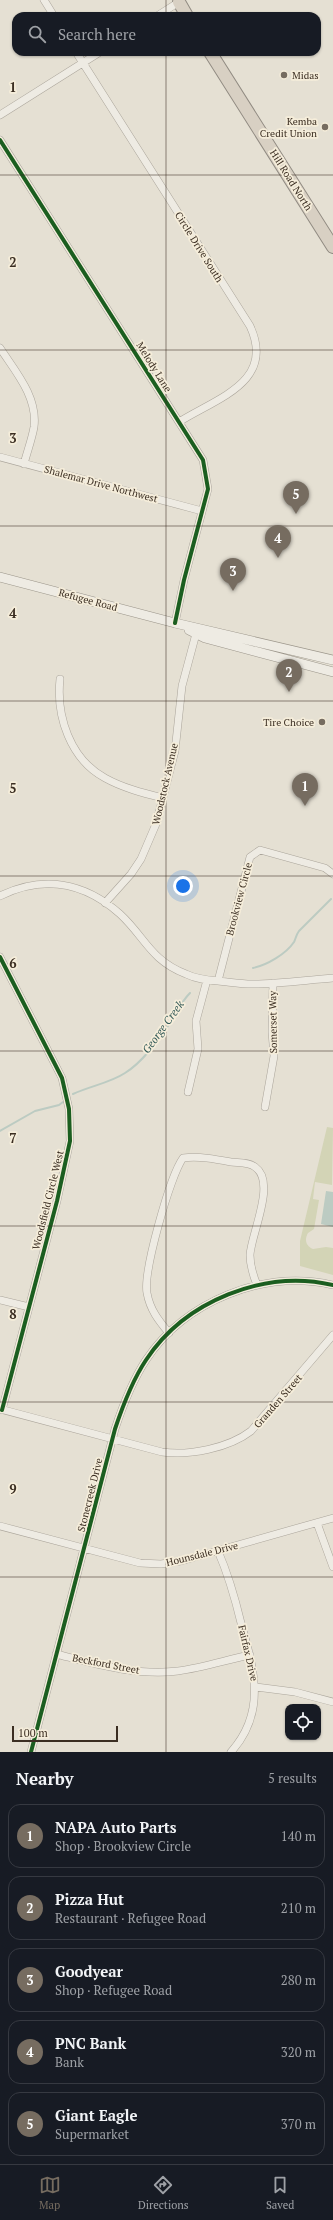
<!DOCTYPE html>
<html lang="en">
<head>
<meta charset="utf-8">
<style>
  body { margin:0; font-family:"PT Serif",serif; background:#20242c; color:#f1f3f6 }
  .controls { position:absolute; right:12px; bottom:12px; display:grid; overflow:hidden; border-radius:8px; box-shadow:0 1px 3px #0004 }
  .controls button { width:36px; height:36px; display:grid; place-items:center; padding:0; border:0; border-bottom:1px solid #363941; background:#171b24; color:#f1f3f6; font:20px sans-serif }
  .scale { position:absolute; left:12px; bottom:10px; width:106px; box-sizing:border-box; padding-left:4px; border:2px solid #3b2e22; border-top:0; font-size:11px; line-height:14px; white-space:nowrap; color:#3b2e22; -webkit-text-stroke:3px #f5edda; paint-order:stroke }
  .you { position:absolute; left:183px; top:886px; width:14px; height:14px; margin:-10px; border:3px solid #fff; border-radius:50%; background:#1a73e8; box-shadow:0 0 0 6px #1a73e833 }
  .badge { display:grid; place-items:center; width:26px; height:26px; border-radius:50%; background:#766c60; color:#fff; font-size:13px; font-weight:700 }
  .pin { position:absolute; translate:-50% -33px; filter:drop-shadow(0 1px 2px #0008) }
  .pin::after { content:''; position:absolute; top:21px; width:14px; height:12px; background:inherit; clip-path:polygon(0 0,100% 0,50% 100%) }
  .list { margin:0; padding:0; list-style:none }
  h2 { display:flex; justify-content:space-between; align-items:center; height:52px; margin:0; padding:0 16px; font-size:17px }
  h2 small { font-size:13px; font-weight:400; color:#9ea1a6 }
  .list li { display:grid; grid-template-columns:26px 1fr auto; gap:12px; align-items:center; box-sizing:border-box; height:64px; margin:0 8px 8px; padding:0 8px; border:1px solid #363941; border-radius:12px }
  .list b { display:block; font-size:15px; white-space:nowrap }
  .list p { margin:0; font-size:13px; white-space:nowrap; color:#9ea1a6 }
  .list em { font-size:13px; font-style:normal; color:#9ea1a6 }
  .icon { flex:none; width:22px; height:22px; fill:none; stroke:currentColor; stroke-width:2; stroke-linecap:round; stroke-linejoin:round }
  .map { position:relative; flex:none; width:333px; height:1752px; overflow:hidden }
  .search { position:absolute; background:#171b24; box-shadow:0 1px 3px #0004; left:12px; right:12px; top:12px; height:44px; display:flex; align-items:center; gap:10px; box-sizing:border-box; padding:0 14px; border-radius:12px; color:#9ea1a6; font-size:15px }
  .sheet { height:412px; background:#171b24 }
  nav { display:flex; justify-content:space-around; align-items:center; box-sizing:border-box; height:56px; border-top:1px solid #363941; background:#171b24; font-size:11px; color:#9ea1a6 }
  nav a { display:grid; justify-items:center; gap:2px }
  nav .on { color:#766c60 }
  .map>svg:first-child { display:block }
  .green { fill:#d3d4b6 }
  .water { fill:#bccbc2 }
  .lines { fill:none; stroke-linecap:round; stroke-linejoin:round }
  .stream { stroke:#bccbc2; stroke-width:2 }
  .street-casing { stroke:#aba59b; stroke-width:8 }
  .secondary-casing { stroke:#9b958a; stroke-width:10 }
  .highway-casing { stroke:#918b82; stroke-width:14 }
  .street { stroke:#eeebe3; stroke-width:7 }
  .secondary { stroke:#eeebe3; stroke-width:9 }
  .highway { stroke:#d8d0c3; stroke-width:12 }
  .cycleway-casing { stroke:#f5edda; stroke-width:6 }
  .cycleway { stroke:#1b5e20; stroke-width:4 }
  .grid { fill:none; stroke:#3b2e22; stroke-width:1; stroke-opacity:0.55 }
  .poi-dot { fill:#766c60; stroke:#f5edda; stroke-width:1.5 }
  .labels { text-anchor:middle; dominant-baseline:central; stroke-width:3.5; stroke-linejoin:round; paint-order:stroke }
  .poi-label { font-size:10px; fill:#3b2e22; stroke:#f5edda; text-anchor:end }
  .street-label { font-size:10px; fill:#3b2e22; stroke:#f5edda }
  .water-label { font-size:11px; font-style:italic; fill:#325957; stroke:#f5edda }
  .grid-label { font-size:13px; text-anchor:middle; font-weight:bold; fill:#3b2e22; stroke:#f5edda; stroke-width:3.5; stroke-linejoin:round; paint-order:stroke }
</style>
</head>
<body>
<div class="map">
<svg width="333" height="1752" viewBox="0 0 333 1752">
  <rect width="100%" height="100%" fill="#e5e0d3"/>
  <path class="green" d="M327 1127 333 1128 332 1185 315 1182 313 1199 319 1200 314 1229 308 1233C304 1240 306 1246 313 1249L326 1247 333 1248V1275L300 1266V1241Z"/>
  <path class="water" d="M326 1191 333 1192V1227L321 1224Z"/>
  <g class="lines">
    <path class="stream" d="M253 968C267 965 286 954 294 942 296 938 296 935 299 931L331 899
      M73 1094C90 1086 110 1083 125 1073 143 1062 158 1040 170 1023 177 1012 181 1002 190 993
      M0 1131 35 1111 59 1105 63 1102"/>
    <defs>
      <path id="street" d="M44 0 54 16
        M157 16 179 2
        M76 52 250 326C276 382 217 398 179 422
        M0 115 100 52
        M0 140 203 460 208 489 184 580 175 623
        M0 348C15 371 38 397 34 427 32 439 27 452 24 464
        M0 457 202 511
        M60 679C56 716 70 759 105 778 123 788 143 793 163 798
        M0 896C43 875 84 882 120 914 145 937 150 960 186 974 196 979 207 980 218 981 229 982 241 984 252 984 279 984 306 980 333 978
        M105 903 131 874 141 859 156 824 175 751 182 686 197 630
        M0 957 62 1078 69 1109 70 1141 57 1201 2 1410
        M218 981 250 857 260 850 325 868 333 874
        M188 1092 198 1049 196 1021 207 980
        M265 1107 274 1056 272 1032 273 983
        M0 1300 29 1307
        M169 1333C159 1321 150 1310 147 1293 143 1272 170 1176 183 1158 199 1156 215 1159 231 1162 239 1163 249 1162 255 1167 277 1182 251 1234 250 1255 250 1266 253 1275 257 1285
        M0 1409 162 1452C189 1456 229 1448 251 1431L333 1335
        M317 1523 333 1567
        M0 1526 140 1563 161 1564 181 1561 333 1518
        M218 1551C228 1574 235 1598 241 1623 254 1669 267 1712 231 1752
        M56 1654C96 1664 136 1676 178 1671 202 1668 226 1660 250 1655
        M256 1687 295 1692 333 1702
        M31 1752 115 1429C123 1405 132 1381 146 1360 185 1301 264 1269 333 1285"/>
      <path id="secondary" d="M0 577 175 623 333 660
        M189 630 205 638 333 672"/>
      <path id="highway" d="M179 2 187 16
        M210 52 333 247"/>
    </defs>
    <use href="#street" class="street-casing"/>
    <use href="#secondary" class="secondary-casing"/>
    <use href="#highway" class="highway-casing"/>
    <use href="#street" class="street"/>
    <use href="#secondary" class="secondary"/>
    <use href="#highway" class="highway"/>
    <defs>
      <path id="cycleway" d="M0 140 203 460 208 489 184 580 175 623
        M0 957 62 1078 69 1109 70 1141 57 1201 2 1410
        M31 1752 115 1429C123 1405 132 1381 146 1360 185 1301 264 1269 333 1285"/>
    </defs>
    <use href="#cycleway" class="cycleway-casing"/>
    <use href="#cycleway" class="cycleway"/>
  </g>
  <path class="grid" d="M166 0V16M166 52V1752M0 175H333M0 350H333M0 526H333M0 701H333M0 876H333M0 1051H333M0 1226H333M0 1402H333M0 1577H333"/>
  <g class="poi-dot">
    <circle cx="284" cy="75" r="4"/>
    <circle cx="325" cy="127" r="4"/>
    <circle cx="322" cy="722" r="4"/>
  </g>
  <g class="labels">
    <g class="poi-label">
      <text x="292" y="75" text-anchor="start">Midas</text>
      <text x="317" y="121">Kemba<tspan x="317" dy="12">Credit Union</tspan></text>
      <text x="314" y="722">Tire Choice</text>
    </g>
    <g class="street-label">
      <text transform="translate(291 180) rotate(58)">Hill Road North</text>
      <text transform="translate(199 247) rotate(58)">Circle Drive South</text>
      <text transform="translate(154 367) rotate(58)">Melody Lane</text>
      <text transform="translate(101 484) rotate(15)">Shalemar Drive Northwest</text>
      <text transform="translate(88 600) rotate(15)">Refugee Road</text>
      <text transform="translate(165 784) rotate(-77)">Woodstock Avenue</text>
      <text transform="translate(239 899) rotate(-75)">Brookview Circle</text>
      <text transform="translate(273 1022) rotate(-91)">Somerset Way</text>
      <text transform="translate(48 1200) rotate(-76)">Woodsfield Circle West</text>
      <text transform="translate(278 1401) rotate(-49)">Granden Street</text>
      <text transform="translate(90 1495) rotate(-76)">Stonecreek Drive</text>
      <text transform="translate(202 1554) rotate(-14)">Hounsdale Drive</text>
      <text transform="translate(248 1653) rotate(77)">Fairfax Drive</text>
      <text transform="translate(106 1664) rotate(11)">Beckford Street</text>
    </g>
    <g class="water-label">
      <text transform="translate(163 1027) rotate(-54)">George Creek</text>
    </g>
  </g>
  <g class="grid-label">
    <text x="13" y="92">1</text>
    <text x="13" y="267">2</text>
    <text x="13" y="443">3</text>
    <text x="13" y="618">4</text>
    <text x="13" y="793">5</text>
    <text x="13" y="968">6</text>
    <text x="13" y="1143">7</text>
    <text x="13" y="1319">8</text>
    <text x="13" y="1494">9</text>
  </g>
</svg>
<div class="controls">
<button><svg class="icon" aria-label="locate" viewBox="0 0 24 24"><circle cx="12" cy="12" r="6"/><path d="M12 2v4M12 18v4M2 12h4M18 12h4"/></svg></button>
</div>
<div class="scale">100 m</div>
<div class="you"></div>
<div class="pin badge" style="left:305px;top:806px">1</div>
<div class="pin badge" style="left:289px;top:692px">2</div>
<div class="pin badge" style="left:233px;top:591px">3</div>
<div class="pin badge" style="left:278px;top:558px">4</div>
<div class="pin badge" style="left:296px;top:514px">5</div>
<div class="search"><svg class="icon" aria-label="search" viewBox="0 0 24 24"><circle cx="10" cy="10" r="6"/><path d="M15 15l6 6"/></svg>Search here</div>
</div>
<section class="sheet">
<h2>Nearby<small>5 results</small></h2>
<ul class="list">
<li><span class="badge">1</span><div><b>NAPA Auto Parts</b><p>Shop · Brookview Circle</p></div><em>140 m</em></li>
<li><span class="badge">2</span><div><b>Pizza Hut</b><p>Restaurant · Refugee Road</p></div><em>210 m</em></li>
<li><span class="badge">3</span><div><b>Goodyear</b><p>Shop · Refugee Road</p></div><em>280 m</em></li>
<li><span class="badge">4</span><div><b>PNC Bank</b><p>Bank</p></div><em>320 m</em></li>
<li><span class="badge">5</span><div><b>Giant Eagle</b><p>Supermarket</p></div><em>370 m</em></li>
</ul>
</section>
<nav>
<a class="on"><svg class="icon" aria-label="map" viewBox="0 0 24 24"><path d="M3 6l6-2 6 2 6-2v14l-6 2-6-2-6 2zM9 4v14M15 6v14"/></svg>Map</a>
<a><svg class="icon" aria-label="directions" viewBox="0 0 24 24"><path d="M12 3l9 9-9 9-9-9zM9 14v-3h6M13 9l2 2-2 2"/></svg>Directions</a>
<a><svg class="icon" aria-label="saved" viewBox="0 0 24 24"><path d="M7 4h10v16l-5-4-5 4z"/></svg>Saved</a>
</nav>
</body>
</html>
